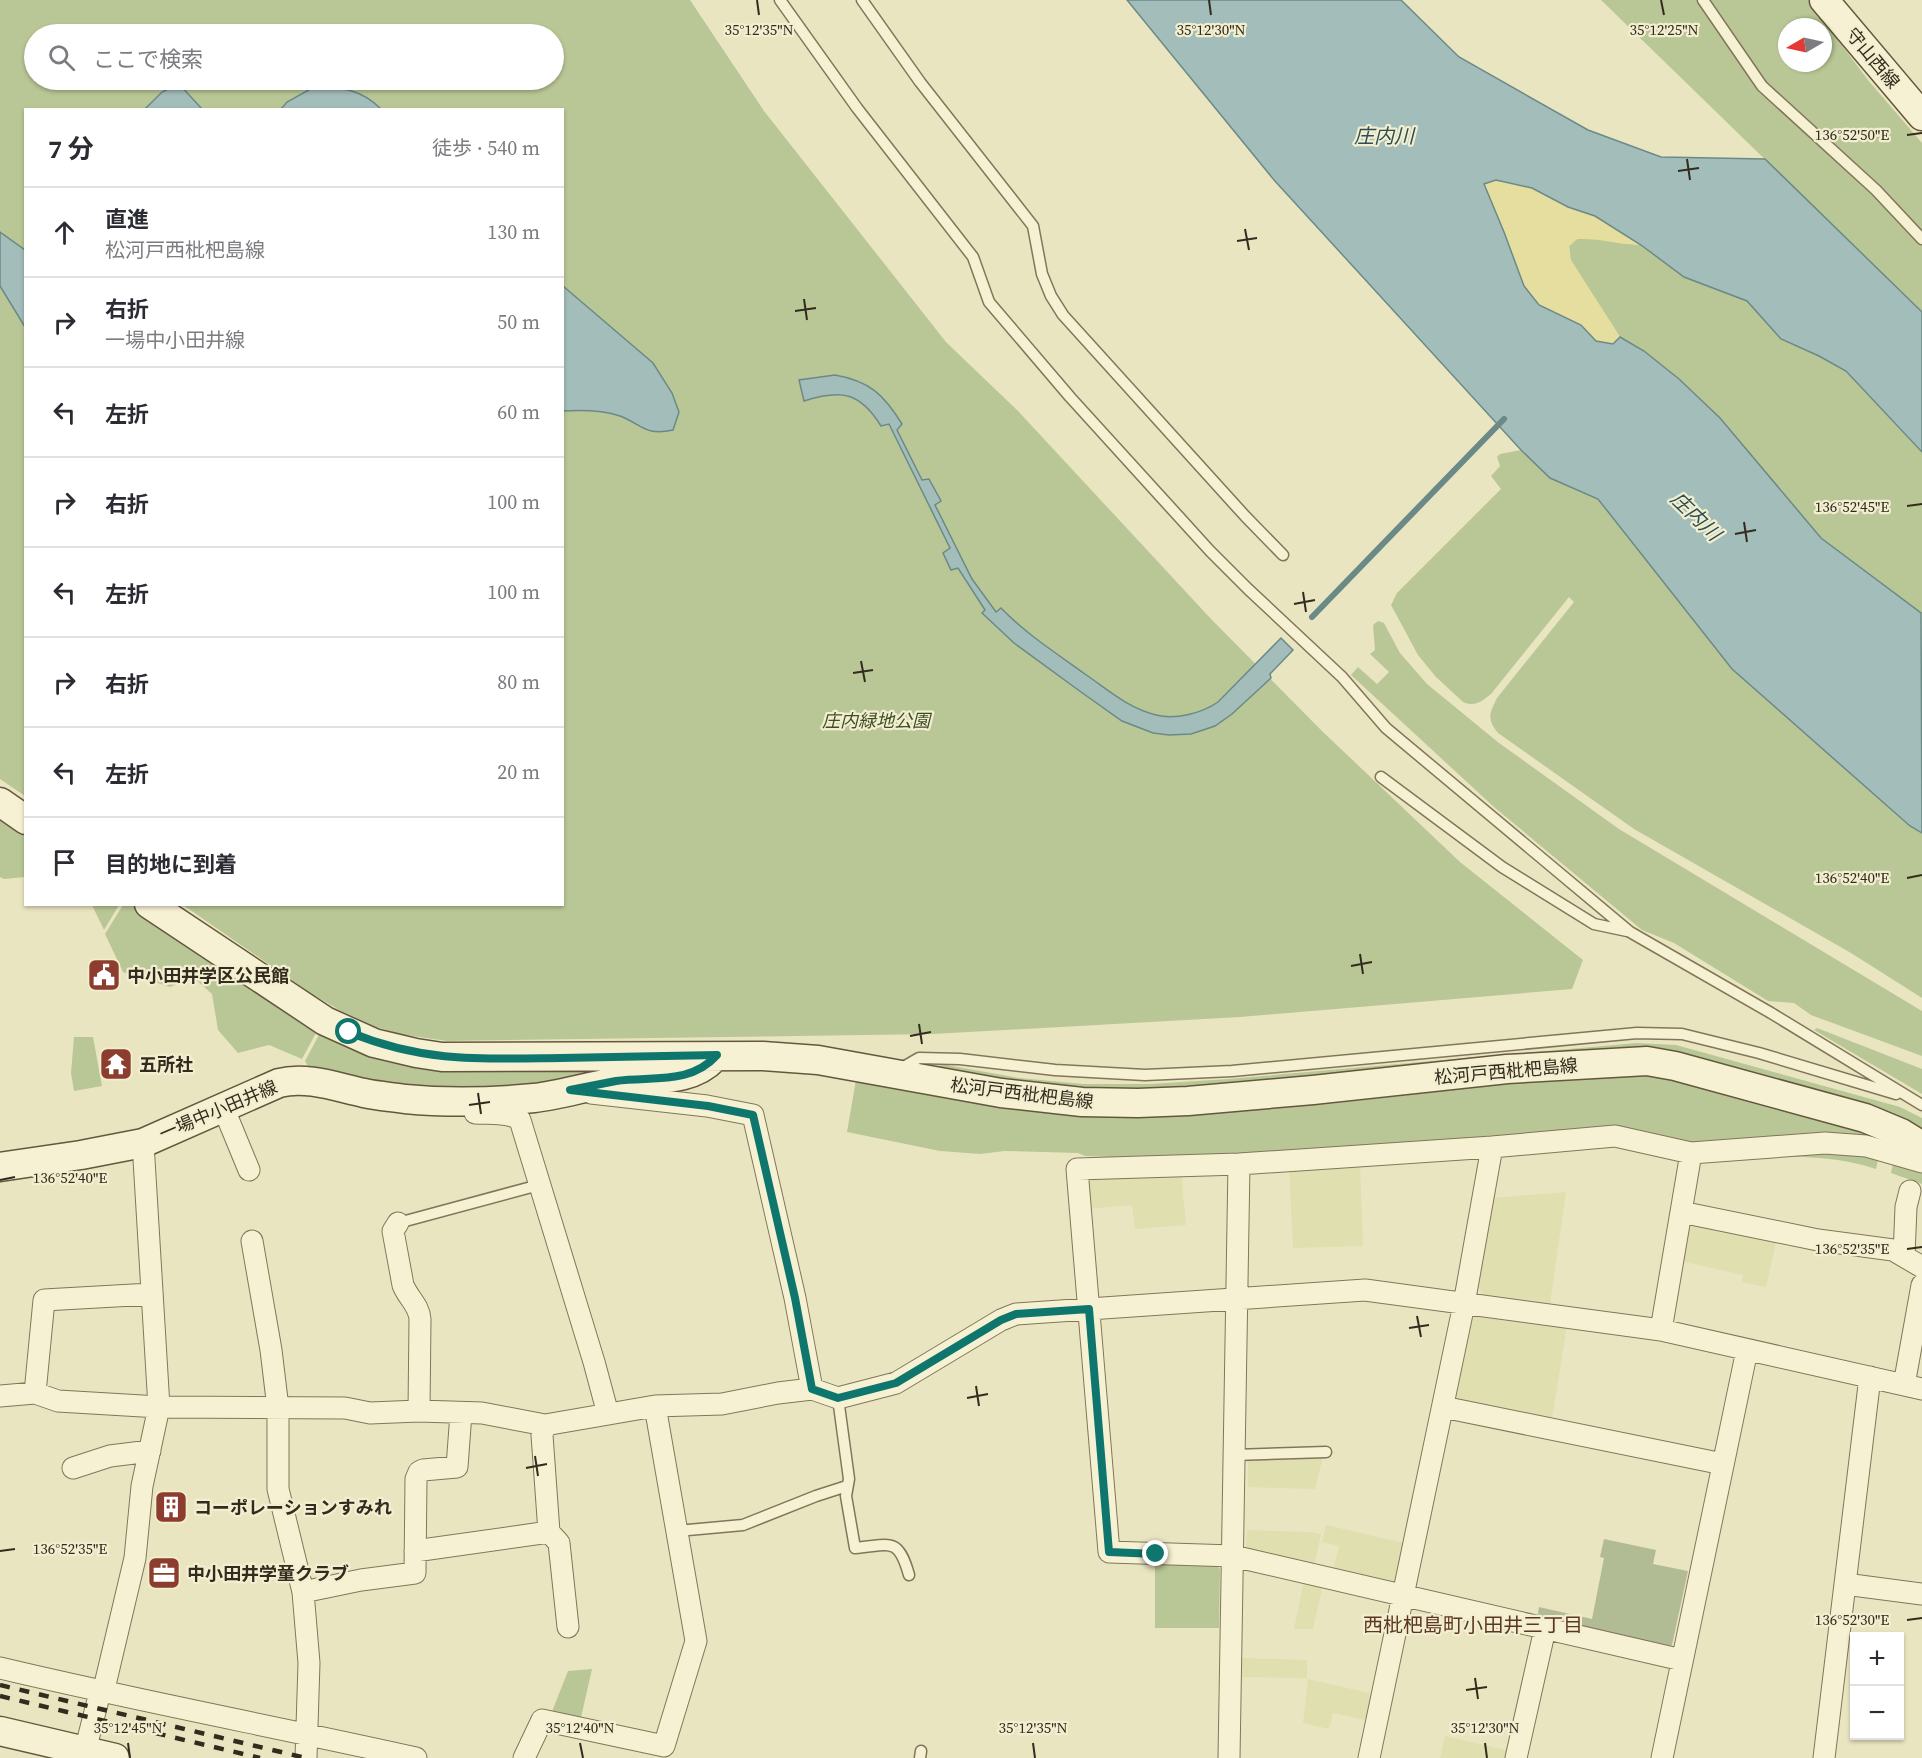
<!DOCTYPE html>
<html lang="ja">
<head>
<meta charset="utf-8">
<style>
  body { margin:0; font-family:"Source Serif 4","Noto Sans JP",serif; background:#f7f7f7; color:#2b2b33 }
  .controls { position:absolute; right:18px; bottom:18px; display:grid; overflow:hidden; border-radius:0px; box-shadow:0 2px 4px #0004 }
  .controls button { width:54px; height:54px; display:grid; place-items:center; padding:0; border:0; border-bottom:2px solid #e1e1e2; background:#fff; color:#2b2b33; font:30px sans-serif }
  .compass { position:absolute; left:1778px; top:18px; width:54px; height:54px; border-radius:50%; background:#fff; box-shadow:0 2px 4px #0004; rotate:261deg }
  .stop { position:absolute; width:18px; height:18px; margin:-14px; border:4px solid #0f766e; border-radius:50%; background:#fff }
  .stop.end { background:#0f766e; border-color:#fff; box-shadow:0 2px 6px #0008 }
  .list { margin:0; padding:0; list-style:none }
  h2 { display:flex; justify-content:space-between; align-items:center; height:78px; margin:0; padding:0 24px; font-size:26px }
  h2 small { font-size:20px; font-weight:400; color:#7c7c81 }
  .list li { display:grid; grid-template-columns:39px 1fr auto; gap:18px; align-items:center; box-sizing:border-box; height:90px; padding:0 24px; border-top:2px solid #e1e1e2 }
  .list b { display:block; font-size:22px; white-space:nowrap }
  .list p { margin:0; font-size:20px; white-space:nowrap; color:#7c7c81 }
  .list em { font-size:20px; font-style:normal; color:#7c7c81 }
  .icon { flex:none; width:33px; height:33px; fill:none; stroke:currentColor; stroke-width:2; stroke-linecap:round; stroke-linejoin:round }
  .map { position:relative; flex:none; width:1922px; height:1758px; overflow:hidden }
  .search { position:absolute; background:#fff; box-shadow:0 2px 4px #0004; left:24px; top:24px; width:540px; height:66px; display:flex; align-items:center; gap:15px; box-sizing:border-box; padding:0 21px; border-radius:33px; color:#7c7c81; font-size:22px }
  .panel { position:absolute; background:#fff; box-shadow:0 2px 4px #0004; left:24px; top:108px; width:540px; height:798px; border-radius:0px }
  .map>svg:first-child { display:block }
  .farmland { fill:#dfdfaf }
  .green { fill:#b9c796; fill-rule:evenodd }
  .sand { fill:#e5de9f }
  .cemetery { fill:#b1bc95 }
  .water { fill:#a3bdba; stroke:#6b8a87; stroke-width:1.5 }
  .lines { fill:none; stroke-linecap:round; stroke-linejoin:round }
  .stream { stroke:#6b8a87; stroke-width:6 }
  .lane-casing { stroke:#82765a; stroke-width:13 }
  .street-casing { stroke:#82765a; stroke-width:23 }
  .secondary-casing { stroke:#64573d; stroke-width:31 }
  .lane { stroke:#f6f1d3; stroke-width:10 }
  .street { stroke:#f6f1d3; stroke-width:21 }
  .secondary { stroke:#f6f1d3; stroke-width:28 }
  .rail { stroke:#332b1d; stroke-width:4.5; stroke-dasharray:10 10; stroke-linecap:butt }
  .route { stroke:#0f766e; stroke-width:8 }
  .ticks { fill:none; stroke:#332b1d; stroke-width:2 }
  .labels { text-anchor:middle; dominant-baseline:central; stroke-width:4.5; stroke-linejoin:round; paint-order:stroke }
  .street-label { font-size:18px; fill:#332b1d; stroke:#f2eed0 }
  .park-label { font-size:18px; font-style:italic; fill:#3d4e25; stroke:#f2eed0 }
  .poi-label { font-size:18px; font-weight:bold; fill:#332b1d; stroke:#f2eed0; text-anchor:start }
  .water-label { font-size:20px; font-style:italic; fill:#2d4e52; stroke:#f2eed0 }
  .neighbourhood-label { font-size:20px; fill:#5c3620; stroke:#f2eed0 }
  .ticks-label { font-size:15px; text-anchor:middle; fill:#332b1d; stroke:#f2eed0; stroke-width:4.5; stroke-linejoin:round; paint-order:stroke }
</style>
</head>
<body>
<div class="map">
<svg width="1922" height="1758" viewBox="0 0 1922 1758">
  <rect width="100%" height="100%" fill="#eae5c1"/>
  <path class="farmland" d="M1360 1163 1363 1246 1293 1248 1289 1166Z
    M1181 1172 1186 1225 1135 1229 1132 1205 1086 1209 1088 1176Z
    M1566 1192 1550 1304 1483 1295 1478 1287 1492 1198Z
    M1697 1224 1776 1242 1766 1287 1742 1282 1743 1275 1681 1261 1688 1229Z
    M1479 1313 1567 1326 1552 1419 1460 1401 1455 1395 1472 1319Z
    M1323 1456 1315 1489 1248 1487V1459Z
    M1326 1525 1404 1543 1396 1580 1388 1583 1333 1570 1339 1546 1322 1542Z
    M1247 1530 1311 1532 1321 1534 1314 1567 1251 1552 1246 1548Z
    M1304 1581 1323 1585 1313 1629H1294Z
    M1242 1658 1307 1660V1678L1242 1677Z
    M1308 1679 1373 1694 1366 1720 1333 1713 1329 1729 1303 1723Z
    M1445 1736 1510 1751 1508 1758H1440Z"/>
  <path class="green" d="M0 0H690L764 111 946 342 1018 411 1212 620 1323 732 1460 862 1583 960 1572 989 1240 1017 933 1034 447 1041 399 1034 374 1026 341 1011 309 992 183 905 562 904V110H26L25 796 0 779ZM34 34H554V80H34Z
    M1601 0H1808L1868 80 1922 143V312ZM1787 27H1823V63H1787Z
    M1595 238 1618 243 1641 245 1684 277 1747 301 1781 339 1819 356 1846 371 1915 444 1922 452V614L1821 538 1720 418 1679 379 1644 351 1620 337 1570 260 1569 246 1577 239Z
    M1521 450 1550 478 1598 499 1732 669 1910 826 1922 833V998L1851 953 1634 829 1498 733C1487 719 1489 714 1497 698L1574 602 1569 597 1491 694C1481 702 1475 707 1463 702L1436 677 1418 655 1391 605 1397 593 1501 489 1491 476 1500 466 1497 457 1500 454Z
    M1378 621 1384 623 1400 653 1427 684 1499 743 1619 829 1922 1011V1056L1811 1015 1794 1003 1768 1001 1674 943 1642 930 1494 807 1351 675 1358 667 1377 684 1389 672 1370 654 1375 650 1373 625Z
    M0 816 25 833V877L4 879 0 877Z
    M92 905H119L104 930Z
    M123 905H132L317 1031 302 1059 269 1045 238 1053 218 1030 212 994 193 977 170 987 123 972 105 934Z
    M1817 1028 1922 1069V1094L1814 1030Z
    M320 1033 604 1069 532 1089 374 1086 310 1070 305 1061Z
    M74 1037H93L102 1086 74 1091 71 1073Z
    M1637 1043 1676 1045 1900 1107 1922 1118V1130L1681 1054 1151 1090H1083L1018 1084 931 1066 946 1065 1019 1078 1083 1084H1151L1228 1079Z
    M1638 1074C1690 1082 1740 1099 1791 1113 1824 1122 1857 1129 1890 1139L1138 1158 1085 1156 1078 1153 1005 1151 980 1154 940 1151 847 1132 856 1080 1192 1109 1328 1104 1559 1078Z
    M1827 1150 1879 1156 1876 1169C1841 1157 1807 1157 1771 1156Z
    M1894 1159 1922 1165V1184L1891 1173Z
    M1155 1562 1214 1563 1220 1569 1219 1628H1155Z
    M592 1669 580 1722 551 1714 568 1671Z"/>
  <path class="sand" d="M1496 180 1532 188 1568 207 1595 216 1641 245C1619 244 1599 238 1577 239L1569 246 1571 260 1620 337 1613 344 1596 341 1581 325 1539 305 1524 286 1504 232 1484 184Z"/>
  <path class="cemetery" d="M1604 1539 1656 1550 1653 1564 1688 1571 1672 1645 1666 1650 1537 1619 1539 1607 1592 1619 1604 1558 1600 1557Z"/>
  <path class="water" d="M1127 0H1401L1459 57 1588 130 1661 157 1765 159 1922 312V452L1846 371 1819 356 1781 339 1747 301 1684 277 1641 245 1595 216 1568 207 1532 188 1496 180 1484 184 1504 232 1524 286 1539 305 1581 325 1596 341 1613 344 1620 337 1644 351 1679 379 1720 418 1821 538 1921 613 1922 833 1910 826 1732 669 1598 499 1550 478 1521 450 1274 180Z
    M179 84 202 109H145L162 92Z
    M314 87C341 87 361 89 381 109H281L287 102Z
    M0 232 25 250V327L0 286Z
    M563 286 653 363 672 393 679 412 673 430C645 436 643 425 620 416 602 410 581 410 563 411Z
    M835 375C870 381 884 395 902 424L897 430 922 480 929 479 941 501 935 505 972 579 996 612 1001 608C1026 634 1056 653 1085 674 1108 690 1128 708 1156 715 1176 720 1202 713 1218 702L1281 638 1293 650 1270 674 1271 678 1232 714 1215 726 1191 734 1169 735 1153 733 1122 721 1081 692 1014 643 982 613 985 610 958 568 951 570 943 553 950 548 889 424 881 426C860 392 841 389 804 401L799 380Z"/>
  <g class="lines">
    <path class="stream" d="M1312 617 1504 419"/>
    <defs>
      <path id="lane" d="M780 0 857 108 973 257 989 302 1070 397 1210 551 1248 589 1342 677 1386 728 1630 932 1771 1013 1922 1105
        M862 0 920 82 1033 226 1042 274 1051 296 1063 315 1245 516 1283 555
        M1703 0 1762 86 1876 190 1922 239
        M1381 777 1502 867 1594 924 1627 931
        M900 1069 919 1058 960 1059 1055 1070 1145 1075 1232 1071 1637 1033 1682 1034 1759 1053 1896 1094
        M398 1223 539 1185
        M838 1398 849 1479 846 1496 855 1548C890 1545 898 1536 909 1575
        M1234 1455 1326 1452
        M677 1531 743 1525 816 1496 847 1486
        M920 1758 921 1751"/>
      <path id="street" d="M591 1093 707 1106 753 1115 795 1298 812 1389
        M223 1107 249 1170
        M475 1113C488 1114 509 1111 520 1120L594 1362 608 1414
        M1681 1212 1818 1240 1893 1250 1922 1267
        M398 1223 393 1231 403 1285C408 1298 419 1305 420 1319L419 1411
        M252 1241 271 1350 278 1408V1489L303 1592 309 1663 306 1758
        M1904 1256 1906 1207 1910 1191
        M1661 1330 1691 1153
        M1904 1385 1922 1285
        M35 1393 44 1300 151 1294
        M0 1396 35 1393 58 1401 159 1407 345 1408 370 1413 419 1411 482 1413 545 1425 655 1406 722 1404 778 1393 812 1389 838 1398 896 1383 1001 1320 1016 1314 1365 1290 1661 1330 1922 1389
        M1443 1407 1723 1464
        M545 1425 542 1435 549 1532 559 1543 568 1627
        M73 1468 110 1456 150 1451
        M415 1551 549 1532
        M1845 1584 1922 1594
        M303 1592 361 1580 415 1573 416 1479 419 1472 423 1470 457 1467 461 1413
        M1682 1660 1233 1556 1109 1552 1077 1169 1239 1164 1492 1147 1615 1136 1691 1153 1825 1143 1866 1146 1922 1162
        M0 1668C138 1701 277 1727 416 1758
        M103 1693 135 1558 142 1486 159 1407 143 1143
        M85 1751 100 1692
        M524 1758 542 1720 664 1746 696 1641 655 1406
        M1229 1758 1239 1164
        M1369 1758 1464 1304 1492 1147
        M1516 1758 1545 1629
        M1662 1758 1747 1350
        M1824 1758 1870 1377"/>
      <path id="secondary" d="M1824 0 1922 116
        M0 802 26 820
        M149 904 325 1021 374 1043 416 1053 442 1057 763 1056 818 1060 1001 1093 1082 1102 1138 1103 1188 1101 1313 1090 1507 1069 1647 1061 1675 1066 1865 1118 1901 1133 1922 1146
        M0 1167 81 1155 143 1143 279 1083C307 1076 336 1087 364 1093 377 1096 392 1097 405 1099 447 1103 492 1102 534 1098 561 1095 588 1086 615 1082 648 1076 689 1085 714 1058
        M0 1731 115 1758"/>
    </defs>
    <use href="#lane" class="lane-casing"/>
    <use href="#street" class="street-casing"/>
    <use href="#secondary" class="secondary-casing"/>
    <use href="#lane" class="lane"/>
    <use href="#street" class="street"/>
    <use href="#secondary" class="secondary"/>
    <path class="rail" d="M0 1685 306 1758
      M0 1696 260 1758"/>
  </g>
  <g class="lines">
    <path class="route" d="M349 1032C424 1063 482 1059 561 1058 613 1057 665 1056 717 1055 690 1085 653 1076 616 1081 601 1084 585 1087 570 1090L708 1106 753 1115 795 1298 812 1389 838 1398 896 1383 1001 1320 1016 1314 1089 1309 1109 1552 1156 1554"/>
  </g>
  <path class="ticks" d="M757 0 759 15M1209 0 1211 15M1661 0 1664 15M1907 135 1922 133M1687 159 1690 180M1678 171 1699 168M1245 229 1249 250M1237 241 1257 238M804 299 807 320M795 311 816 308M1907 506 1922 504M1744 522 1747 542M1735 534 1756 530M1303 592 1306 612M1294 604 1315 600M861 661 865 682M853 673 873 670M1907 878 1922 875M1360 954 1363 974M1351 966 1372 962M919 1024 922 1044M910 1036 931 1032M478 1093 481 1114M469 1105 490 1102M0 1180 15 1177M1907 1249 1922 1247M1417 1316 1421 1337M1409 1328 1429 1325M976 1386 979 1406M967 1398 988 1394M535 1456 538 1476M526 1468 547 1464M0 1551 15 1549M1907 1620 1922 1618M1475 1678 1478 1699M1466 1690 1487 1687M128 1743 130 1758M580 1743 583 1758M1033 1743 1035 1758M1485 1743 1487 1758"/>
  <defs>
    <symbol id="civic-square" viewBox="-11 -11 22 22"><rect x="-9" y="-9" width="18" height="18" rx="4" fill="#8d3d2e" stroke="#f2eed0"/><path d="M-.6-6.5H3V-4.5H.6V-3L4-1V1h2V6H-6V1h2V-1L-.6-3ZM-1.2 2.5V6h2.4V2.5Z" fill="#fff"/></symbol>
    <symbol id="temple-square" viewBox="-11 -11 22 22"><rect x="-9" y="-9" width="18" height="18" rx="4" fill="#8d3d2e" stroke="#f2eed0"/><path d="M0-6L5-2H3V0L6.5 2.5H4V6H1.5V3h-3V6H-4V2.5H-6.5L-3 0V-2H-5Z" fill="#fff"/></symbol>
    <symbol id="building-square" viewBox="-11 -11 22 22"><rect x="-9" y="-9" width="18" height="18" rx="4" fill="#8d3d2e" stroke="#f2eed0"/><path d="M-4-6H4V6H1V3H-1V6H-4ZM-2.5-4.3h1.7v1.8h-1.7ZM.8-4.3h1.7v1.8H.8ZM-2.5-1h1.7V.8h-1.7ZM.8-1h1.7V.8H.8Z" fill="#fff"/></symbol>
    <symbol id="office-square" viewBox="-11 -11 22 22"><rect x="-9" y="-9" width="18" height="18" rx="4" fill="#8d3d2e" stroke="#f2eed0"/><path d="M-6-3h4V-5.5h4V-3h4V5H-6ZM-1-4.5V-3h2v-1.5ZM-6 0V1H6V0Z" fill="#fff"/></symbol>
  </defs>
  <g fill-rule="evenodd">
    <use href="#civic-square" x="85" y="956" width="38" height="38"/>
    <use href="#temple-square" x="97" y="1045" width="38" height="38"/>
    <use href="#building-square" x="152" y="1488" width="38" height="38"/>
    <use href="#office-square" x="145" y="1554" width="38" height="38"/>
  </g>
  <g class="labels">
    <g class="street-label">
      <text transform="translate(1873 58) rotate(50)">守山西線</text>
      <text transform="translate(1506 1071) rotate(-5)">松河戸西枇杷島線</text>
      <text transform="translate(1022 1093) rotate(7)">松河戸西枇杷島線</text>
      <text transform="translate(218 1110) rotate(-23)">一場中小田井線</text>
    </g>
    <g class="park-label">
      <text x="876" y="720">庄内緑地公園</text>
    </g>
    <g class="poi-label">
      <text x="127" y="975">中小田井学区公民館</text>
      <text x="139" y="1064">五所社</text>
      <text x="194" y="1507">コーポレーションすみれ</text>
      <text x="187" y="1573">中小田井学童クラブ</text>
    </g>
    <g class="water-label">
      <text x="1384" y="136">庄内川</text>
      <text transform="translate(1696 516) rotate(44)">庄内川</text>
    </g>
    <g class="neighbourhood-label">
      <text x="1473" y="1625">西枇杷島町小田井三丁目</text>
    </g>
  </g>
  <g class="ticks-label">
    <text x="759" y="35">35°12'35"N</text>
    <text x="1211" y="35">35°12'30"N</text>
    <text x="1664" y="35">35°12'25"N</text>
    <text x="1852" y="140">136°52'50"E</text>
    <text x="1852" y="512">136°52'45"E</text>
    <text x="1852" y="883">136°52'40"E</text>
    <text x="70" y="1183">136°52'40"E</text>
    <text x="1852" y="1254">136°52'35"E</text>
    <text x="70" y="1554">136°52'35"E</text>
    <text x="1852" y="1625">136°52'30"E</text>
    <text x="128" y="1733">35°12'45"N</text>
    <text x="580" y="1733">35°12'40"N</text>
    <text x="1033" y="1733">35°12'35"N</text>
    <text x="1485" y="1733">35°12'30"N</text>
  </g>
</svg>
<div class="controls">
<button>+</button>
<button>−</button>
</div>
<svg class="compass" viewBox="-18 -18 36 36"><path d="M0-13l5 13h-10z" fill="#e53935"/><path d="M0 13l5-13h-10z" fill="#7c7c81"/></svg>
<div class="stop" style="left:349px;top:1032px"></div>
<div class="stop end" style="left:1156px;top:1554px"></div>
<div class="search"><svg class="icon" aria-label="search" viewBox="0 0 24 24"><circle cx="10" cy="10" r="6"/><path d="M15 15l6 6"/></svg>ここで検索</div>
<section class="panel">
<h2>7 分<small>徒歩 · 540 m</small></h2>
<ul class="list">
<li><svg class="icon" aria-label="ahead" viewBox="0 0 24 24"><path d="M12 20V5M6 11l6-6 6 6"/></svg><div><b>直進</b><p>松河戸西枇杷島線</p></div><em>130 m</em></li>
<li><svg class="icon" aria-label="right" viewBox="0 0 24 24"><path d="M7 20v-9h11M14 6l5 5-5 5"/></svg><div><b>右折</b><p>一場中小田井線</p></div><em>50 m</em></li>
<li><svg class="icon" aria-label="left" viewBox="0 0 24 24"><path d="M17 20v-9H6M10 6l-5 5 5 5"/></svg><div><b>左折</b></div><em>60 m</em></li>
<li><svg class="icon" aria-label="right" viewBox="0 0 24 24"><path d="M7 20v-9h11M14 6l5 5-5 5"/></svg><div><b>右折</b></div><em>100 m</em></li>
<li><svg class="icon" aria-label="left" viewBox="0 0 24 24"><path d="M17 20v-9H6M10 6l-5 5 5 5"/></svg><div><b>左折</b></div><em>100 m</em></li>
<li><svg class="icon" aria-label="right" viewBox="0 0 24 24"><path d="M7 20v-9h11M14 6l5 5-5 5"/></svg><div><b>右折</b></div><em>80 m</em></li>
<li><svg class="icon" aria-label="left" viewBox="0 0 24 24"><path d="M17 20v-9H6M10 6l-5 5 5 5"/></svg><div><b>左折</b></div><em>20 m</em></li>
<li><svg class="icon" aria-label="arrive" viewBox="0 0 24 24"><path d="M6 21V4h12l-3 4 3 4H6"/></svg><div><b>目的地に到着</b></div></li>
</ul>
</section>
</div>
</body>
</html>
